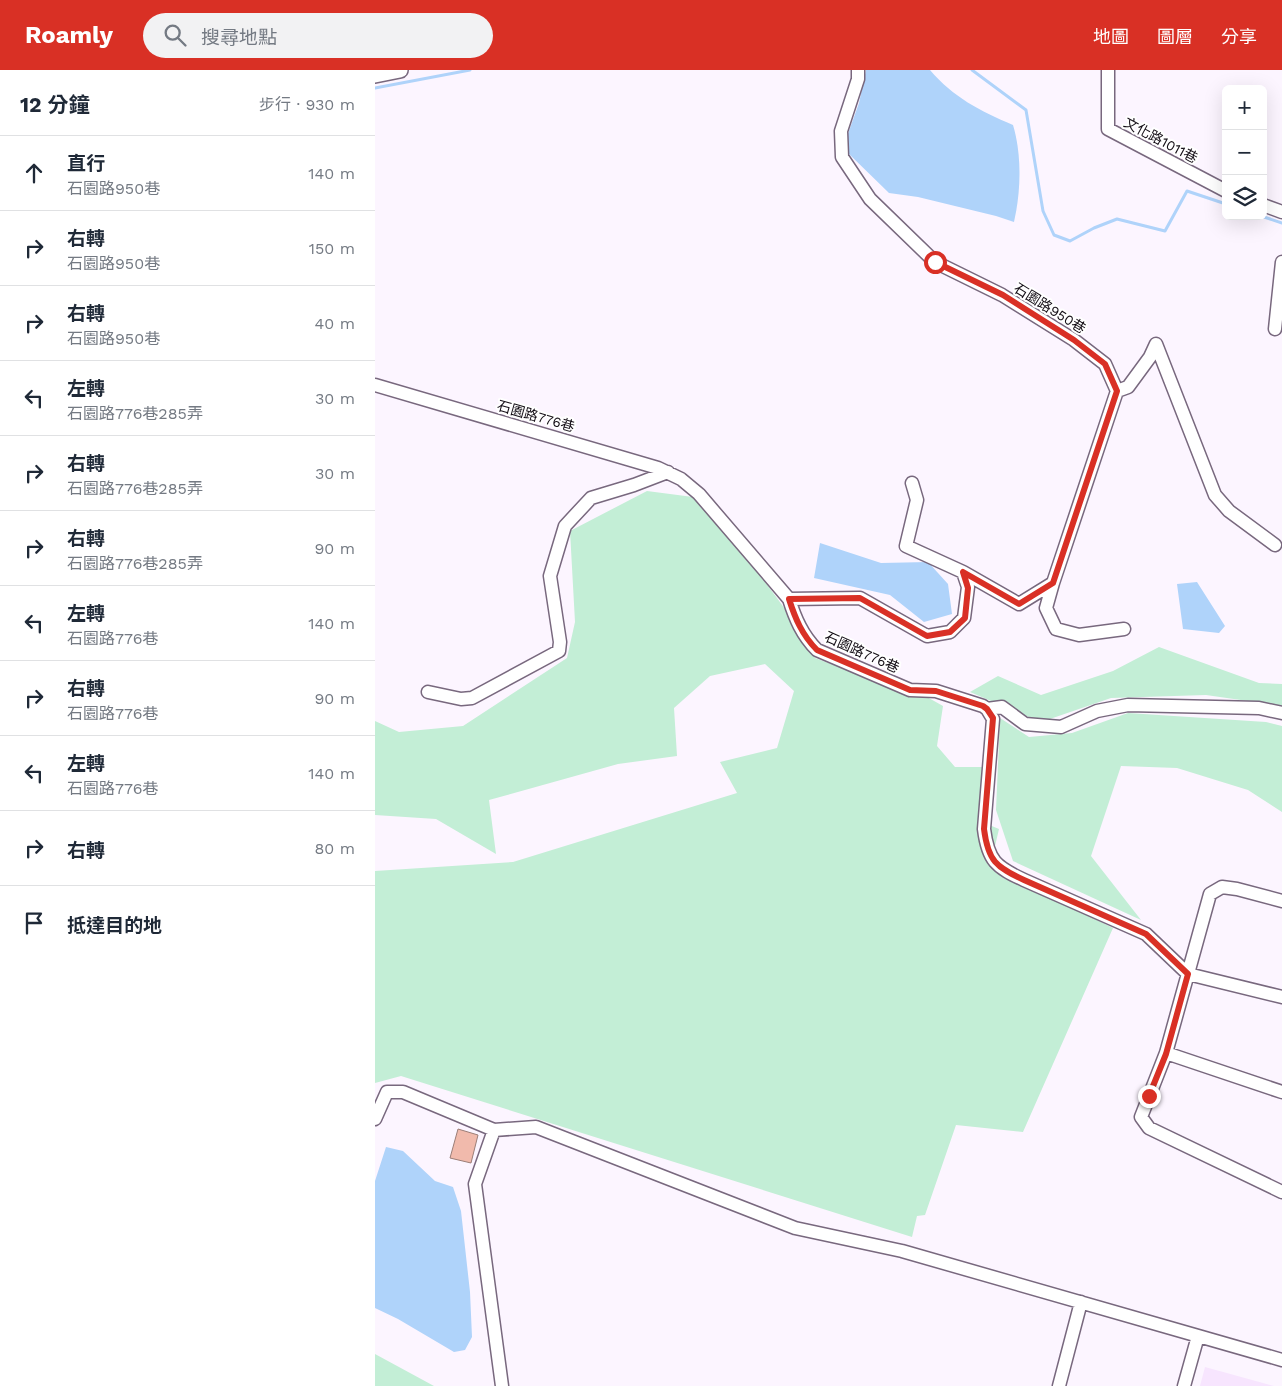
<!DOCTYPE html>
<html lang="zh-TW">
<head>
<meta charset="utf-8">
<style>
  body { margin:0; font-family:"Work Sans","Noto Sans TC",sans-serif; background:#f2f2f3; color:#1f2937 }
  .controls { position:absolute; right:15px; top:15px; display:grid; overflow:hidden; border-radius:8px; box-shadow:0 5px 20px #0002 }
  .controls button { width:45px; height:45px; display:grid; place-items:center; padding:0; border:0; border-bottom:1px solid #e0e1e3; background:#fff; color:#1f2937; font:25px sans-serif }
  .stop { position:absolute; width:15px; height:15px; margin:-11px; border:4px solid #d93025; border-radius:50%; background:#fff }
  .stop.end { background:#d93025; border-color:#fff; box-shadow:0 1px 5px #0008 }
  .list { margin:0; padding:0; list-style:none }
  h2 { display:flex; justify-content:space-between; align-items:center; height:65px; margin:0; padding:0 20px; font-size:21px }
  h2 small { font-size:16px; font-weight:400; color:#747a83 }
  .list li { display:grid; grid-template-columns:32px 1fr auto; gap:15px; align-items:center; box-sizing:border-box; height:75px; padding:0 20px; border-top:1px solid #e0e1e3 }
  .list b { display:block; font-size:19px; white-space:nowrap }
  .list p { margin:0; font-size:16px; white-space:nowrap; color:#747a83 }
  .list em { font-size:16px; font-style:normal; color:#747a83 }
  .icon { flex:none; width:28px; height:28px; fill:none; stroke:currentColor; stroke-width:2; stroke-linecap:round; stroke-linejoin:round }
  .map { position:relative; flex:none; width:907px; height:1316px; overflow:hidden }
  header { display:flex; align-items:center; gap:30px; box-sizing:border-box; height:70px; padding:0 25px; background:#d93025; color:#fff }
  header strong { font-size:24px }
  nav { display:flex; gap:28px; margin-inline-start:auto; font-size:18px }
  .search { width:350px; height:45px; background:#f2f2f3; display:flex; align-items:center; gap:12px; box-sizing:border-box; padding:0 18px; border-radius:28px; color:#747a83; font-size:19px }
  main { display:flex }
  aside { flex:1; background:#fff }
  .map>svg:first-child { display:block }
  .built { fill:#f7e5fe }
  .green { fill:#c3eed6 }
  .water { fill:#afd3fa }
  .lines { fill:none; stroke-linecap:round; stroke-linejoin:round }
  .stream { stroke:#afd3fa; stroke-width:3 }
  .building { fill:#f1baac; stroke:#9b7e77 }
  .minor-casing { stroke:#78687e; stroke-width:15 }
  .major-casing { stroke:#78687e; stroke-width:18 }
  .minor { stroke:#fff; stroke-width:12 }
  .major { stroke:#fff; stroke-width:15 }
  .route { stroke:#d93025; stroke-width:6 }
  .labels { text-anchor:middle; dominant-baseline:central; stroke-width:4; stroke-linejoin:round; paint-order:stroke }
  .street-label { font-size:14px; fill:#120c14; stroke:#fff }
</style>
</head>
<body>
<header>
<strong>Roamly</strong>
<div class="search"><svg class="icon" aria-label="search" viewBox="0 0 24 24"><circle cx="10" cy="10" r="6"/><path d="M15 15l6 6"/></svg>搜尋地點</div>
<nav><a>地圖</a><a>圖層</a><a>分享</a></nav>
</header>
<main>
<aside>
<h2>12 分鐘<small>步行 · 930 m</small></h2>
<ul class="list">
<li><svg class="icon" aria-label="ahead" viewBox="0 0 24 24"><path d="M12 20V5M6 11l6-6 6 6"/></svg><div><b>直行</b><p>石園路950巷</p></div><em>140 m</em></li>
<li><svg class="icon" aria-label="right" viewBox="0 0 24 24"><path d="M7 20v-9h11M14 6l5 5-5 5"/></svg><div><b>右轉</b><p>石園路950巷</p></div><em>150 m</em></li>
<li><svg class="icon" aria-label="right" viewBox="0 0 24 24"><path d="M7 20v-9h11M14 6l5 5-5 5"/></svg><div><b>右轉</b><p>石園路950巷</p></div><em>40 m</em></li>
<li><svg class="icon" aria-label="left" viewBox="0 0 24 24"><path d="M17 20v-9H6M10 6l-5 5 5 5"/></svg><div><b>左轉</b><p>石園路776巷285弄</p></div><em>30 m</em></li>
<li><svg class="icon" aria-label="right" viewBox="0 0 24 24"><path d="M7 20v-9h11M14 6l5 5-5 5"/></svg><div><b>右轉</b><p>石園路776巷285弄</p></div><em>30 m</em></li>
<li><svg class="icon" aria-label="right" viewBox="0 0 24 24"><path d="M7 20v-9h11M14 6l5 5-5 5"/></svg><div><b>右轉</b><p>石園路776巷285弄</p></div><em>90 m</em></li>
<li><svg class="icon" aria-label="left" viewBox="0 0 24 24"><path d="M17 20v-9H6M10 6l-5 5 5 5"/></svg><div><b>左轉</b><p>石園路776巷</p></div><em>140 m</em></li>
<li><svg class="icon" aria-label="right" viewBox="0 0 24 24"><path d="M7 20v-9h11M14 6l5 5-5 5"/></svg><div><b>右轉</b><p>石園路776巷</p></div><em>90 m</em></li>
<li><svg class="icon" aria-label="left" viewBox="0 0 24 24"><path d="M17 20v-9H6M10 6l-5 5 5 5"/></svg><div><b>左轉</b><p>石園路776巷</p></div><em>140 m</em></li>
<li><svg class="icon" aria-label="right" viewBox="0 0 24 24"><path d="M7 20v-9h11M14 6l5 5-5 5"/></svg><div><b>右轉</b></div><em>80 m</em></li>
<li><svg class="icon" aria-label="arrive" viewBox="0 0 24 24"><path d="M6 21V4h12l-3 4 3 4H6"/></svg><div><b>抵達目的地</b></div></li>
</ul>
</aside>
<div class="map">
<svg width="907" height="1316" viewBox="0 0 907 1316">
  <rect width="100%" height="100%" fill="#fcf5ff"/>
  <path class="built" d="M830 1297 899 1316H825Z"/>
  <path class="green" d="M272 421 318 427 374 490 410 539 440 588 499 610 552 627 568 636 562 676 580 697H610L607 752 624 759 617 789 625 802 738 858 648 1062 581 1055 550 1145 542 1146 537 1167 26 1006 0 1013V801L138 792 362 723 345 692 402 678 419 621 390 594 335 606 299 638 302 686 243 694 114 730 121 784 61 749 0 745V651L24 662 88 656 192 588 200 552 195 461Z
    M784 577 884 613 907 614V636L831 625 736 628 672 650 656 648 595 622 623 606 666 625 738 601Z
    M753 643 891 652 907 656V742L873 720 802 698 746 696 716 786 766 850 638 791 621 740 625 648 654 667 697 663Z
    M0 1284 59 1316H0Z"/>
  <path class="water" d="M491 0H555C578 27 605 41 638 55 647 85 646 121 639 152L621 146 543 127 514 123 474 84 470 72 484 33Z
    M445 473 506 493 553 492 573 514 577 544 549 552 515 525 439 508Z
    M822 512 850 556 844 563 808 559 802 514Z
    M11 1077 28 1081 60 1111 78 1117 86 1141 95 1222 97 1267 90 1280 79 1282 23 1249 0 1238V1111Z"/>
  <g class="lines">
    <path class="stream" d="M597 0 651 40 668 141 679 165 695 171 719 158 742 149 790 161 812 121 851 134
      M0 18 95 0
      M886 146 907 153"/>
  </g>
  <path class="building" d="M83 1059 103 1065 96 1093 75 1088Z"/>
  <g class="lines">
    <defs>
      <path id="minor" d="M483 0V9L466 61 467 87 495 129 560 192 627 225 699 270 730 294 742 321 678 513 644 534 588 502
        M733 0V59L851 121
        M888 135 907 142
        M900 259 907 192
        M0 315 283 398 306 409 324 424 414 529C420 548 427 565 442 580L535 620 561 621 608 636 612 639 618 649 609 759C613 791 621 797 649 810L771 864 813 904 907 927
        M742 321 753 317 775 287 781 274 840 425 854 441 900 475
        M678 513 671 538 681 559 704 565 749 559
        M414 529 485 528 552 566 575 562 589 548 593 517 588 502 531 476 542 430 537 413
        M53 622 86 629 97 628 184 581 185 572 175 506 190 456 216 428 259 415 293 402
        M612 639 627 637 650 654 686 657 722 641 753 635 884 638 907 643
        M907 831 862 819 847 817 835 824 791 983 766 1047 774 1058 907 1122
        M791 983 907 1022
        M0 1049 12 1022H28L119 1060 161 1057 420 1158 527 1181 907 1290
        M119 1060 100 1114 127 1316
        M684 1316 706 1232
        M809 1316 823 1266"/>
      <path id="major" d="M0 5 25 0"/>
    </defs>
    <use href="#minor" class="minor-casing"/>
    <use href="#major" class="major-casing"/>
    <use href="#minor" class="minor"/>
    <use href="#major" class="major"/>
  </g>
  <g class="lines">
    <path class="route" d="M560 192 628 225 699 270 730 294 742 321 678 513 644 534 588 502 593 518 590 548 575 562 552 566 485 528 414 529C420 548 427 565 442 580L535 620 561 621 608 636 612 639 618 648 609 759C613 791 621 797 649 810L771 864 813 904 791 984 774 1026"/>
  </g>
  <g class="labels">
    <g class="street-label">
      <text transform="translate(786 70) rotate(28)">文化路1011巷</text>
      <text transform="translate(675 238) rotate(32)">石園路950巷</text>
      <text transform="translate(161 346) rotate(16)">石園路776巷</text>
      <text transform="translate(487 582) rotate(24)">石園路776巷</text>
    </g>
  </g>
</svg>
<div class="controls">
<button>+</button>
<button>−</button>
<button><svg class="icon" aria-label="layers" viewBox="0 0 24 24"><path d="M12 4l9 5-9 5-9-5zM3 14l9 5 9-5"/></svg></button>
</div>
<div class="stop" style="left:560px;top:192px"></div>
<div class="stop end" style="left:774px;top:1026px"></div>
</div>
</main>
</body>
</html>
